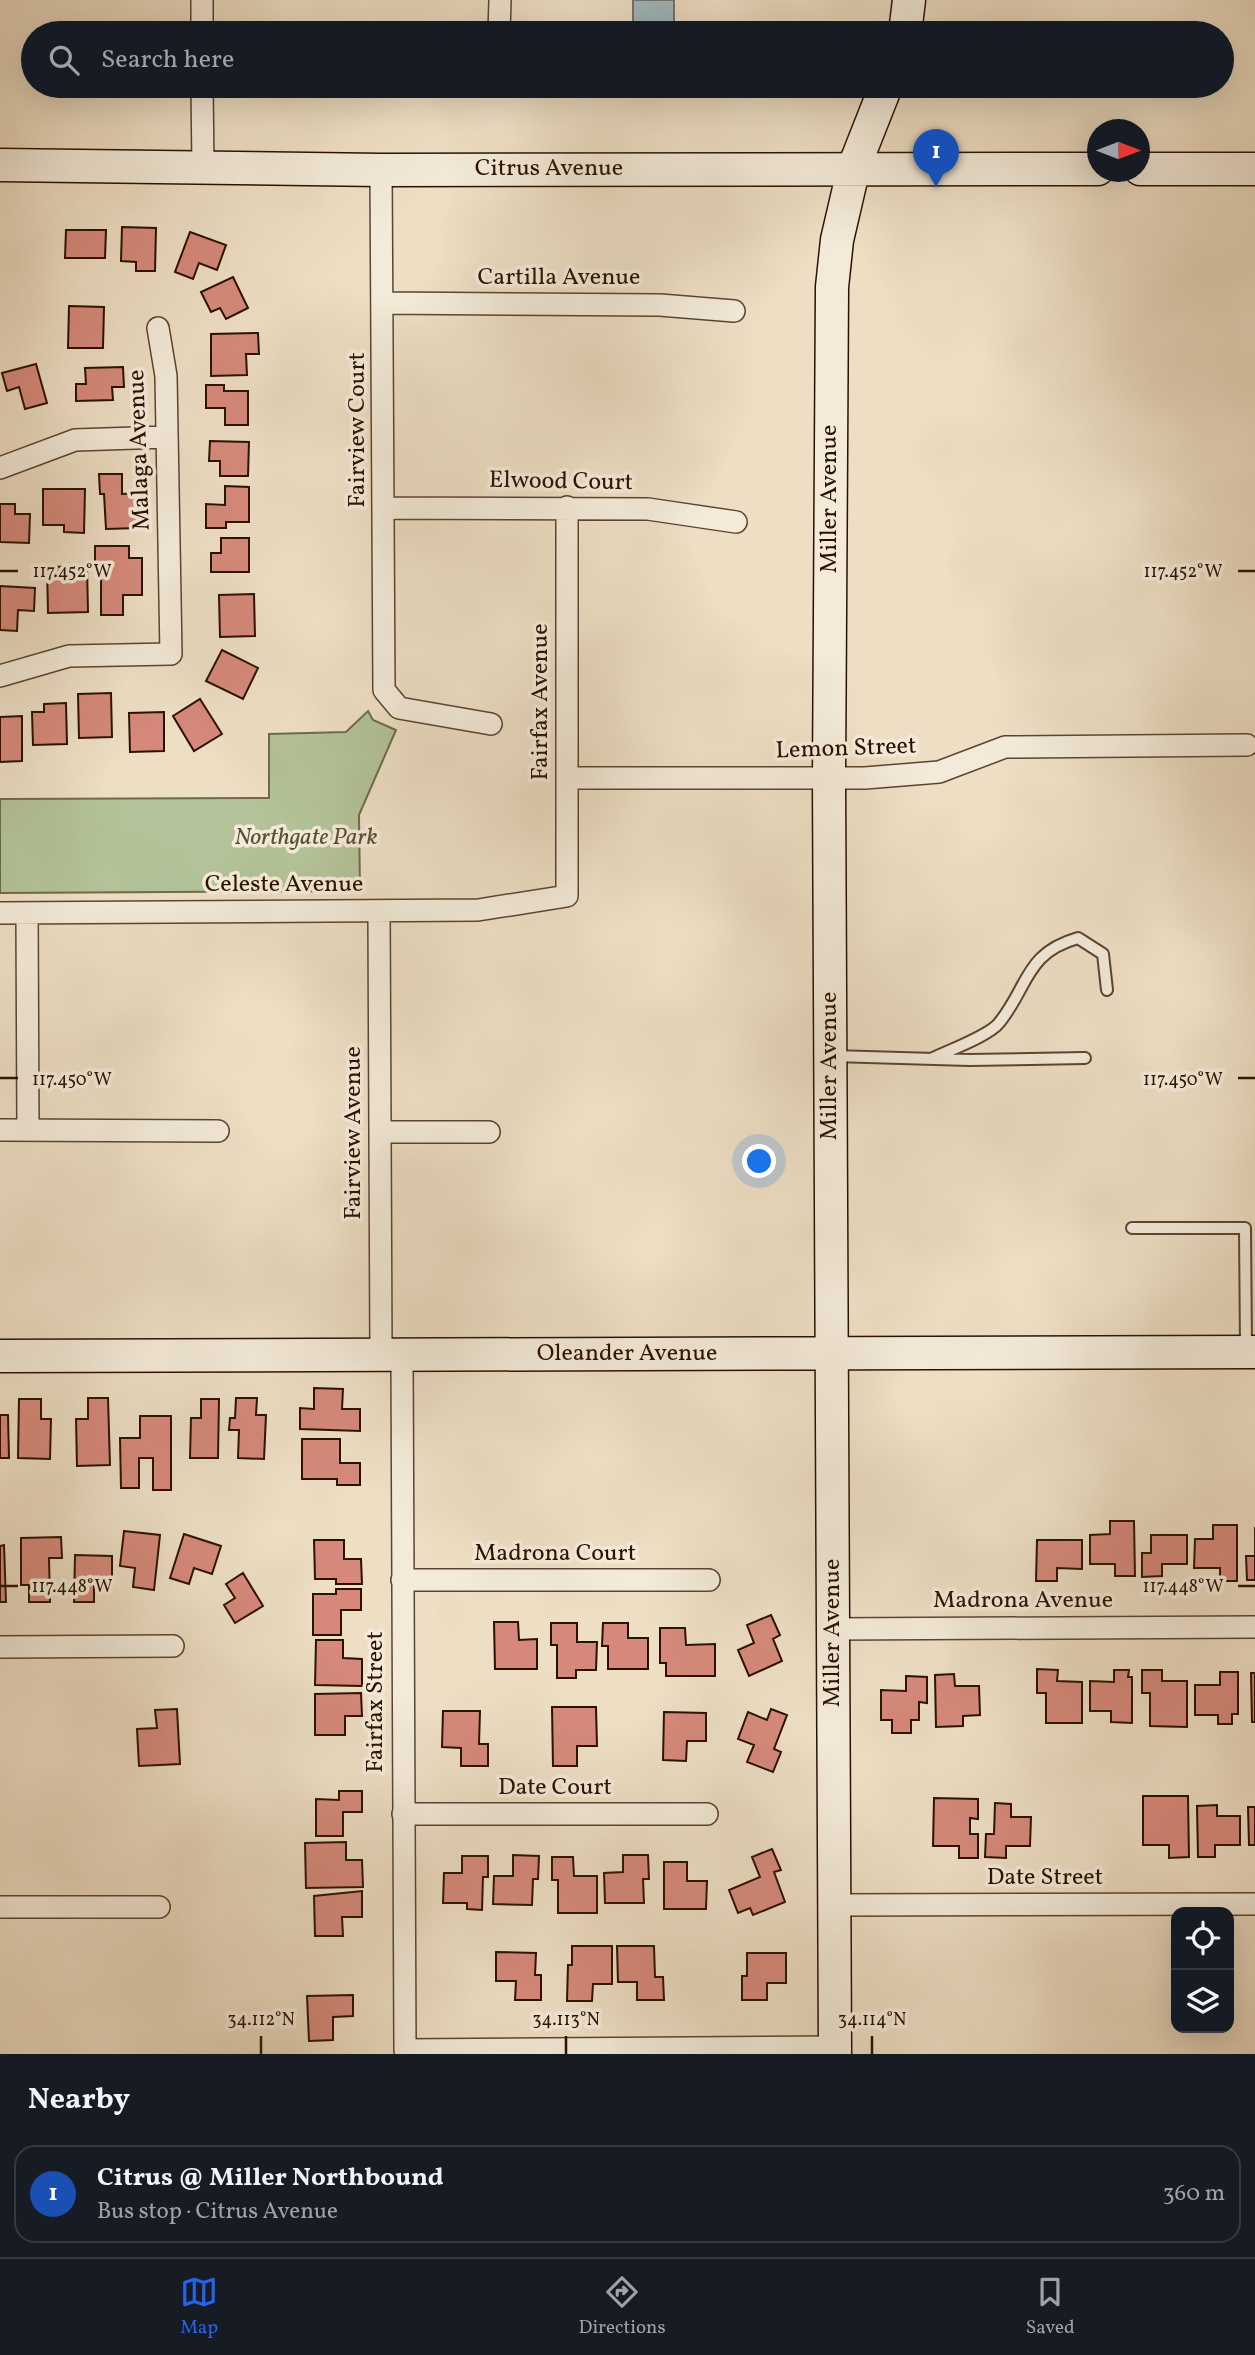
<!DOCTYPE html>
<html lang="en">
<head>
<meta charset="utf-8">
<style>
  body { margin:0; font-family:Vollkorn,serif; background:#242831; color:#f1f3f6 }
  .controls { position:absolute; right:21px; bottom:21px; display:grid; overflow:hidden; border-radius:14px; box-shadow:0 7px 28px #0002 }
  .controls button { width:63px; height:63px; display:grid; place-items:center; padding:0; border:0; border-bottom:2px solid #363941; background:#171b24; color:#f1f3f6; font:35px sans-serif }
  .compass { position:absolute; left:1087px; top:119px; width:63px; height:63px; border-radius:50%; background:#171b24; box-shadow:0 7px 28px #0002; rotate:90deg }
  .you { position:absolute; left:760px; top:1162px; width:24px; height:24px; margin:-18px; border:5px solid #fff; border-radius:50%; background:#1a73e8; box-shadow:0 0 0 10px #1a73e833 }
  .badge { display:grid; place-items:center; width:46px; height:46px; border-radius:50%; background:#2563eb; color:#fff; font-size:23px; font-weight:700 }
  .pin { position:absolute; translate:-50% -58px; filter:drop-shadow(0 2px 4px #0008) }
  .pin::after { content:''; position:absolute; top:37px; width:24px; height:21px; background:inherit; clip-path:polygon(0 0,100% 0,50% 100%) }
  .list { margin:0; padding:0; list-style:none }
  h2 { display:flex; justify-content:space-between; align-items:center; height:91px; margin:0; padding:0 28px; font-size:30px }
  h2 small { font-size:23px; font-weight:400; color:#9ea1a6 }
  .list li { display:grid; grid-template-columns:46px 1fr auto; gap:21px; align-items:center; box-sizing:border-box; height:98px; margin:0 14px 14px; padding:0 14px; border:2px solid #363941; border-radius:21px }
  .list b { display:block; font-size:26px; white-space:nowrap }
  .list p { margin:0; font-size:23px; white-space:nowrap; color:#9ea1a6 }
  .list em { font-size:23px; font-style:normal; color:#9ea1a6 }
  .icon { flex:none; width:38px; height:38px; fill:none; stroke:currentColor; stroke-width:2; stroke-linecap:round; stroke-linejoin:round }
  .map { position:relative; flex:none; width:1255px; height:2054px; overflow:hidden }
  .search { position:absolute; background:#171b24; box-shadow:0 7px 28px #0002; left:21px; right:21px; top:21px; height:77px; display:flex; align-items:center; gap:18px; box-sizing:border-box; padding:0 24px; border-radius:38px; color:#9ea1a6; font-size:26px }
  .sheet { height:203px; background:#171b24 }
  nav { display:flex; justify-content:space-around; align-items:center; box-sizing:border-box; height:98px; border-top:2px solid #363941; background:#171b24; font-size:19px; color:#9ea1a6 }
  nav a { display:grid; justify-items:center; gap:4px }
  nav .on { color:#2563eb }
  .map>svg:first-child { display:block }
  .green { fill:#b3c298; stroke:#6f6a4c; stroke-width:2 }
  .water { fill:#a0b9c0; stroke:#717673; stroke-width:2 }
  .building { fill:#d6897b; stroke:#2b1100; stroke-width:2 }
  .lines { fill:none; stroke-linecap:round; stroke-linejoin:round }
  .lane-casing { stroke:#5c4431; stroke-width:14 }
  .street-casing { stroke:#5c4431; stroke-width:24 }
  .secondary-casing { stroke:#2b1100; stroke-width:35 }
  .lane { stroke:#f3ead9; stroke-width:10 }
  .street { stroke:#f3ead9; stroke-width:21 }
  .secondary { stroke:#f3ead9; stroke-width:32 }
  .ticks { fill:none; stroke:#2b1100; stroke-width:2.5 }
  .labels { text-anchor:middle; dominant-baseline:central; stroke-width:7; stroke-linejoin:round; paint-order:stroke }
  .street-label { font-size:24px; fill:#2b1100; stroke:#f3ead9 }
  .park-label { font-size:24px; font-style:italic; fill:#5b4f35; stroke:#f3ead9 }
  .ticks-label { font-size:18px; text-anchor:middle; fill:#2b1100; stroke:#f3ead9; stroke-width:7; stroke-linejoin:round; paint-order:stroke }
</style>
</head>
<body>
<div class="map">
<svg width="1255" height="2054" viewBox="0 0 1255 2054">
  <rect width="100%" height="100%" fill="#eddec4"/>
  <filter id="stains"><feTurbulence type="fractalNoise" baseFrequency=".00286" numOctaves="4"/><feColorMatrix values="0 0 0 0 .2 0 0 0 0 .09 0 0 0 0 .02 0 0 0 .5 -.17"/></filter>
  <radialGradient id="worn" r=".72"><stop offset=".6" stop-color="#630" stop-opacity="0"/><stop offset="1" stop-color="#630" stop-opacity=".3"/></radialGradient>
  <path class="green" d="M368 711 373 720 396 730 359 815 360 891 0 893V799L269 798V734L346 732Z"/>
  <path class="water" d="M633 0H674V33H633Z
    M633 86H673V97H633Z"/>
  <path class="building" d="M122 227 156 228 155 271H136V262L121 261Z
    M66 230H106L105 258H65Z
    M190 232 226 245 217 270 199 263 193 279 175 272Z
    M233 277 248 308 226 319 220 308 211 312 201 292Z
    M69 306 104 307 103 348H68Z
    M258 333 259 354H246L247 375 211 376V334Z
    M36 364 47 403 25 409 19 387 7 391 2 373Z
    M123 367 124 387H112L113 400 76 401V384H86L85 368Z
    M206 385H224V391H248V425H225V408H206Z
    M210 441 249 442 248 476H220V461H209Z
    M99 474H122V494L137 493 139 528 106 529 104 494H100Z
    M225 486 249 487V522H226V528H206V504L225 505Z
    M43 489H85L84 533 64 532V525H43Z
    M0 504H15V514H30L29 543 0 542Z
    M221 538H249V572H211V553H221Z
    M95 546H129V558H142V595H123V615H101V573H95Z
    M87 566 88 612 48 613 47 567Z
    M0 586 35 588 34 611 18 610 17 631 0 630Z
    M254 594 255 636 220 637 219 595Z
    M222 650 258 668 243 699 206 681Z
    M111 693 112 737 79 738 78 694Z
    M200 699 222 734 194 751 173 716Z
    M66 703 67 744 33 745 32 712H44V704Z
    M164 712V751L130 752 129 713Z
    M22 716V761L0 762V717Z
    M314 1388 343 1389 342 1409H360V1431L300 1429V1408L314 1409Z
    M88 1398H108L110 1465 77 1466 76 1419H88Z
    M236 1398H257L256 1415H266L264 1459 238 1458 239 1430H229L230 1418H235Z
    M19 1399H41V1419H51L50 1459 18 1458Z
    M201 1399H219L218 1458H190L191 1418H201Z
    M0 1415H8L9 1458H0Z
    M140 1416H171V1490H153V1458H139V1488H121L120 1438H140Z
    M302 1439H340V1463H360V1485H337V1479H302Z
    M1110 1521H1134L1135 1576H1115V1564H1090V1535L1110 1534Z
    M1213 1525H1237V1581H1220V1568H1194L1195 1539H1213Z
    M1255 1527V1580H1247L1246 1556H1255Z
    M124 1531 160 1535 154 1590 133 1587 135 1568 120 1566Z
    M184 1534 221 1546 212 1574 194 1568 189 1584 170 1578Z
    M1151 1535H1187V1564H1162V1576L1142 1577V1553H1151Z
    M61 1537 62 1558H49L50 1602H29V1585H21V1538Z
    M314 1540H344V1559H361L362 1584H336V1579H315Z
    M1037 1540H1082V1569L1057 1568V1581H1036Z
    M4 1545 6 1602H0V1546Z
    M75 1555 112 1556V1584H94V1602H74Z
    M243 1573 263 1606 235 1623 224 1605 235 1598 226 1584Z
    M336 1589H361V1610H341V1635H313V1594H336Z
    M771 1615 780 1635 773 1639 782 1661 749 1676 738 1650 754 1643 747 1625Z
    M494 1622H518L519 1640 537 1639V1669H495Z
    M551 1623H577V1642H597L596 1670H576V1678H557V1645H551Z
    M603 1623H628V1638H648V1669H608V1646H602Z
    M660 1628H685L686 1645 715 1644V1676H666V1663H660Z
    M316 1640H343V1658L362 1659V1686L315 1685Z
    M1037 1669 1058 1670 1057 1681 1082 1682V1723H1046V1693H1037Z
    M1114 1670H1129L1128 1677H1132V1723L1111 1722V1711H1090V1681L1114 1682Z
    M1142 1670H1162V1681H1187V1727L1150 1726V1693H1142Z
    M1220 1672H1238V1714H1232V1724H1218V1715H1195V1685H1220Z
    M1251 1673H1255V1722H1252Z
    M954 1674 955 1686H979L980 1715 963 1716V1726L936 1727 935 1675Z
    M906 1676 927 1677V1703L919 1702V1720H911V1733H892V1720H881V1690L906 1691Z
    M361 1693 362 1716H345V1735H315V1694Z
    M552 1707H596L597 1746H577V1766H553Z
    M177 1709 180 1764 139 1766 137 1729 157 1728 155 1710Z
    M771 1709 787 1715 774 1749 781 1752 773 1772 747 1762 754 1745 738 1739 748 1712 767 1720Z
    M443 1711H480L479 1744H488V1766H461V1748L442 1747Z
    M664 1712 706 1713V1741H687L686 1761 663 1760Z
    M339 1791H362V1812H343V1836H316V1799L339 1800Z
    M1143 1796H1188L1189 1857 1169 1858V1845H1143Z
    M934 1798 978 1799V1819L970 1818V1834H978V1858H959V1846H933Z
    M995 1803 1011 1804V1817H1031L1030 1846H1006V1858L985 1857 986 1834H994Z
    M1217 1805V1816H1240V1845H1215V1857H1198L1197 1806Z
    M1248 1807H1255V1845H1249Z
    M346 1842V1860H362L363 1887 306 1888 305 1843Z
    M772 1849 781 1870 774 1872 785 1902 753 1915 750 1908 738 1913 729 1890 760 1877 752 1857Z
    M513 1855 539 1856 538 1879H533L532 1905 493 1904 494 1876H513Z
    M623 1855H648L649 1879H643L644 1903H605L604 1873 623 1872Z
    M462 1856H488V1877H483L482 1910 467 1909V1903H443L444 1873H462Z
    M552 1857H573L574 1876H597V1913H558V1880H552Z
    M664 1862H687V1881H707L706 1909H664Z
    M362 1891V1917H342L343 1936H315L314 1896Z
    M572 1946H612V1984H593L592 2001H567L568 1965H572Z
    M617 1946H654L655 1977H663L664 2000H637V1982H618Z
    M496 1952 536 1953 535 1975H541V2000H515L516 1981H496Z
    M747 1953H786V1983H767V2000H742V1976H747Z
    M353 1995V2016L333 2017V2040L309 2041 307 1996Z"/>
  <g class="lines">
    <defs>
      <path id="lane" d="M833 1056 969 1060 1085 1058
        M931 1059C947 1051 989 1036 999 1023 1029 986 1025 953 1078 938L1103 954 1107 990
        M1132 1228H1245L1246 1349"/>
      <path id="street" d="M202 33V0
        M499 33 500 0
        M202 86 203 168
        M381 170 384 690 399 708 491 724
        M383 303 660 305 734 311
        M0 468 75 440 166 437
        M385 508 648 509 736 522
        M0 676 69 656 171 654 166 376 158 328
        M568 778H865L939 772 1005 747 1247 745
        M379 911 381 1355
        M0 913 478 910 567 896V507
        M27 913 28 1130
        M0 1130 218 1131
        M380 1132H489
        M402 1354 405 2050 835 2047
        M402 1580H709
        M833 1629 1255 1627
        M0 1647 173 1646
        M403 1814H707
        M835 1905 1255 1904
        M0 1907H159"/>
      <path id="secondary" d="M905 33 909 0
        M0 165 381 170 1098 169
        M1140 169H1255
        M0 1356 1255 1352
        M835 2054 829 778 832 287 837 240 854 167 886 86"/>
    </defs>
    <use href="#lane" class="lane-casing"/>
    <use href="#street" class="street-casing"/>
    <use href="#secondary" class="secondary-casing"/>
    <use href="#lane" class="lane"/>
    <use href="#street" class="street"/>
    <use href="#secondary" class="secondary"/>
  </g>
  <path class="ticks" d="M0 571H18M1238 571H1255M0 1078H18M1238 1078H1255M0 1586H18M1238 1586H1255M261 2036V2054M566 2036V2054M872 2036V2054"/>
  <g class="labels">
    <g class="street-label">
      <text x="549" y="169">Citrus Avenue</text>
      <text x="559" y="278">Cartilla Avenue</text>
      <text transform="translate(358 430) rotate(-90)">Fairview Court</text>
      <text transform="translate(140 450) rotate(-92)">Malaga Avenue</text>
      <text transform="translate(561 482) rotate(1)">Elwood Court</text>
      <text transform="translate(830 499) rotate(-90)">Miller Avenue</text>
      <text transform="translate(541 702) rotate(-90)">Fairfax Avenue</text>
      <text transform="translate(846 749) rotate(-2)">Lemon Street</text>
      <text x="284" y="885">Celeste Avenue</text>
      <text transform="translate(830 1066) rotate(-90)">Miller Avenue</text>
      <text transform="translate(354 1133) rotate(-90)">Fairview Avenue</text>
      <text x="627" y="1354">Oleander Avenue</text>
      <text x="555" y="1554">Madrona Court</text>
      <text x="1023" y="1601">Madrona Avenue</text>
      <text transform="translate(833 1633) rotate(-90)">Miller Avenue</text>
      <text transform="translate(376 1702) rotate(-90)">Fairfax Street</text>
      <text x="555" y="1788">Date Court</text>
      <text x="1045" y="1878">Date Street</text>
    </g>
    <g class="park-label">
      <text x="306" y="838">Northgate Park</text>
    </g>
  </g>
  <g class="ticks-label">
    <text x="72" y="577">117.452°W</text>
    <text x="1183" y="577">117.452°W</text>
    <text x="72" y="1085">117.450°W</text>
    <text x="1183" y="1085">117.450°W</text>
    <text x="1183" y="1592">117.448°W</text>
    <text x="72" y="1592">117.448°W</text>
    <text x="261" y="2025">34.112°N</text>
    <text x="566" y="2025">34.113°N</text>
    <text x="872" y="2025">34.114°N</text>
  </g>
  <rect width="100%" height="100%" filter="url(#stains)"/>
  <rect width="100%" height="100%" fill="url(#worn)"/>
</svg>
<div class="controls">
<button><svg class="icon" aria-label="locate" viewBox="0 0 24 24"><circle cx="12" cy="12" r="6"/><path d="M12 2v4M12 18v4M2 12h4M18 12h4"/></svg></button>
<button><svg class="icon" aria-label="layers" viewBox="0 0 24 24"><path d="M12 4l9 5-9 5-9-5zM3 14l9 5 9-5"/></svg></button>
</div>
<svg class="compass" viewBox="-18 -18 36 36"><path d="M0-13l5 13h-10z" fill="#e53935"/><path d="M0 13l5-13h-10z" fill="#9ea1a6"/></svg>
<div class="you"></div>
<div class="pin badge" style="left:936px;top:187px;background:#1a4fb4">1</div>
<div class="search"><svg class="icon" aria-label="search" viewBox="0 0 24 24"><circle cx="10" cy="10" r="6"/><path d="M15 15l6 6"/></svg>Search here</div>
</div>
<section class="sheet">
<h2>Nearby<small></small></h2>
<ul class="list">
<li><span class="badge" style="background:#1a4fb4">1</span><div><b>Citrus @ Miller Northbound</b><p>Bus stop · Citrus Avenue</p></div><em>360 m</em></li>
</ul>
</section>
<nav>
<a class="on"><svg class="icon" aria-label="map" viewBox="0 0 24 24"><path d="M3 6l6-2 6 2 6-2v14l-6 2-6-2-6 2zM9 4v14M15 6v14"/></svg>Map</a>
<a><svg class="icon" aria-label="directions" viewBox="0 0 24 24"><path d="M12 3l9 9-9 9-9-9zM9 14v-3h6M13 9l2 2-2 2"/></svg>Directions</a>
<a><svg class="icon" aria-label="saved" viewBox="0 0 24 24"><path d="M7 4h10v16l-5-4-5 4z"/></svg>Saved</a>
</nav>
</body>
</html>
